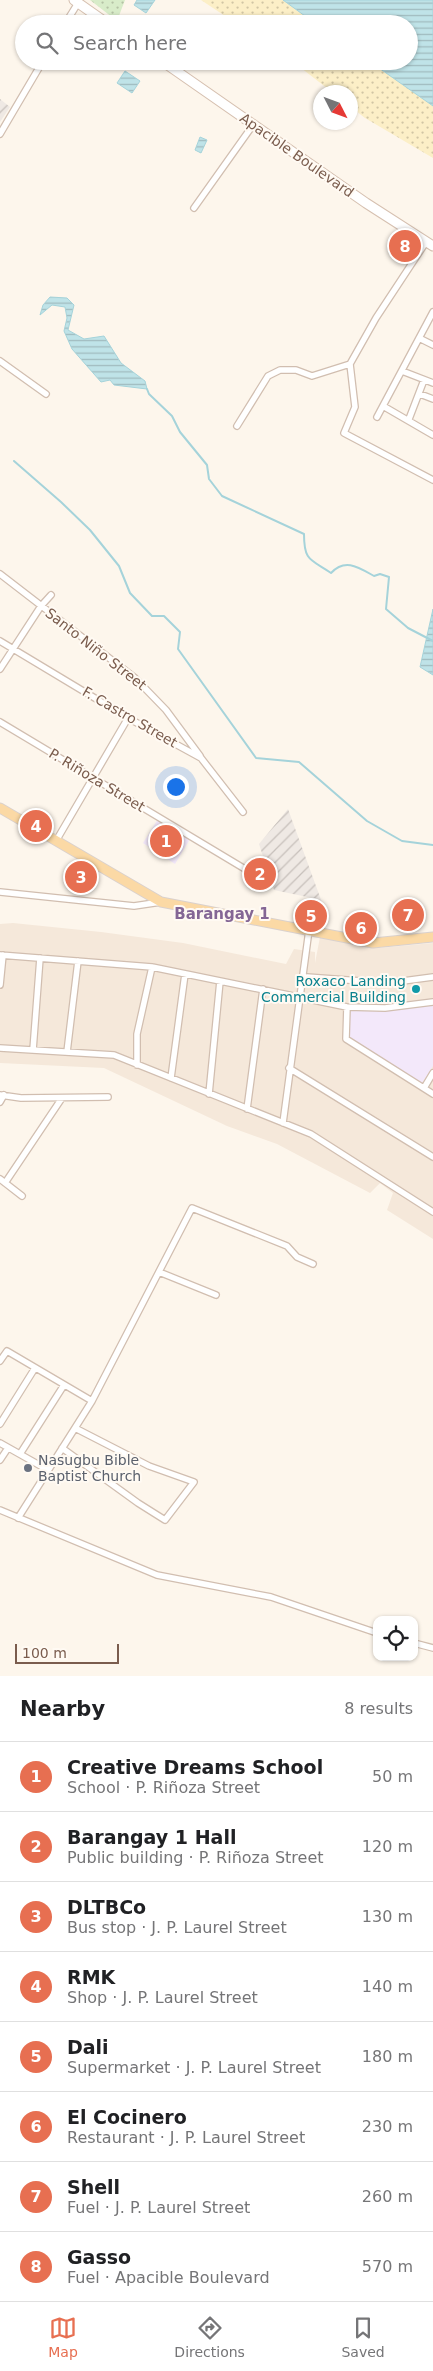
<!DOCTYPE html>
<html lang="en">
<head>
<meta charset="utf-8">
<style>
  body { margin:0; font-family:"DejaVu Sans",sans-serif; background:#f6f6f6; color:#202124 }
  .controls { position:absolute; right:15px; bottom:15px; display:grid; overflow:hidden; border-radius:10px; box-shadow:0 1px 4px #0004 }
  .controls button { width:45px; height:45px; display:grid; place-items:center; padding:0; border:0; border-bottom:1px solid #e0e0e0; background:#fff; color:#202124; font:25px sans-serif }
  .compass { position:absolute; left:313px; top:85px; width:45px; height:45px; border-radius:50%; background:#fff; box-shadow:0 1px 4px #0004; rotate:132deg }
  .scale { position:absolute; left:15px; bottom:12px; width:104px; box-sizing:border-box; padding-left:5px; border:2px solid #7a5c4d; border-top:0; font-size:14px; line-height:18px; white-space:nowrap; color:#7a5c4d; -webkit-text-stroke:4px #fffaf3; paint-order:stroke }
  .you { position:absolute; left:175px; top:786px; width:18px; height:18px; margin:-12px; border:4px solid #fff; border-radius:50%; background:#1a73e8; box-shadow:0 0 0 8px #1a73e833 }
  .badge { display:grid; place-items:center; width:32px; height:32px; border-radius:50%; background:#e76f51; color:#fff; font-size:16px; font-weight:700 }
  .pin { position:absolute; translate:-50% -50%; border:2px solid #fff; box-shadow:0 1px 5px #0006 }
  .list { margin:0; padding:0; list-style:none }
  h2 { display:flex; justify-content:space-between; align-items:center; height:65px; margin:0; padding:0 20px; font-size:21px }
  h2 small { font-size:16px; font-weight:400; color:#757577 }
  .list li { display:grid; grid-template-columns:32px 1fr auto; gap:15px; align-items:center; box-sizing:border-box; height:70px; padding:0 20px; border-top:1px solid #e0e0e0 }
  .list b { display:block; font-size:19px; white-space:nowrap }
  .list p { margin:0; font-size:16px; white-space:nowrap; color:#757577 }
  .list em { font-size:16px; font-style:normal; color:#757577 }
  .icon { flex:none; width:28px; height:28px; fill:none; stroke:currentColor; stroke-width:2; stroke-linecap:round; stroke-linejoin:round }
  .map { position:relative; flex:none; width:433px; height:1676px; overflow:hidden }
  .search { position:absolute; background:#fff; box-shadow:0 1px 4px #0004; left:15px; right:15px; top:15px; height:55px; display:flex; align-items:center; gap:12px; box-sizing:border-box; padding:0 18px; border-radius:28px; color:#757577; font-size:19px }
  .sheet { height:625px; background:#fff }
  nav { display:flex; justify-content:space-around; align-items:center; box-sizing:border-box; height:70px; border-top:1px solid #e0e0e0; background:#fff; font-size:14px; color:#757577 }
  nav a { display:grid; justify-items:center; gap:2px }
  nav .on { color:#e76f51 }
  .map>svg:first-child { display:block }
  .residential { fill:#f5e8da }
  .industrial { fill:url(#industrial-furrows) }
  .education { fill:#f3e8fa }
  .sand { fill:url(#sand-dots) }
  .park { fill:url(#park-dots) }
  .water { fill:url(#water-rules); stroke:#a5d3da }
  .lines { fill:none; stroke-linecap:round; stroke-linejoin:round }
  .stream { stroke:#a5d3da; stroke-width:2 }
  .street-casing { stroke:#d1beb0; stroke-width:8 }
  .secondary-casing { stroke:#d6c0b0; stroke-width:11 }
  .primary-casing { stroke:#dad1cd; stroke-width:11 }
  .street { stroke:#fff; stroke-width:5.5 }
  .secondary { stroke:#fff; stroke-width:9 }
  .primary { stroke:#fbd9a5; stroke-width:9 }
  .culture-dot { fill:#0f9aa8; stroke:#fffaf3; stroke-width:2 }
  .worship-dot { fill:#6b7280; stroke:#fffaf3; stroke-width:2 }
  .labels { text-anchor:middle; dominant-baseline:central; stroke-width:4; stroke-linejoin:round; paint-order:stroke }
  .street-label { font-size:14px; fill:#7a5c4d; stroke:#fffaf3 }
  .culture-label { font-size:14px; fill:#0d838f; stroke:#fffaf3; text-anchor:end }
  .worship-label { font-size:14px; fill:#5b616d; stroke:#fffaf3; text-anchor:start }
  .neighbourhood-label { font-size:15px; font-weight:bold; fill:#846695; stroke:#fffaf3 }
</style>
</head>
<body>
<div class="map">
<svg width="433" height="1676" viewBox="0 0 433 1676">
  <defs>
    <pattern id="industrial-furrows" width="10" height="10" patternUnits="userSpaceOnUse" patternTransform="scale(1.25)"><rect width="10" height="10" fill="#efe9e4"/><path d="M-1 1l2-2M0 10L10 0M9 11l2-2" fill="none" stroke="#c7c0bb"/></pattern>
    <pattern id="sand-dots" width="8" height="8" patternUnits="userSpaceOnUse" patternTransform="scale(1.25)"><rect width="8" height="8" fill="#fcefc7"/><path d="M2 2h.1M6 6h.1" fill="none" stroke="#d1c5a4" stroke-width="1.8" stroke-linecap="round"/></pattern>
    <pattern id="park-dots" width="8" height="8" patternUnits="userSpaceOnUse" patternTransform="scale(1.25)"><rect width="8" height="8" fill="#d8ecc9"/><path d="M2 2h.1M6 6h.1" fill="none" stroke="#b4c2a5" stroke-width="1.8" stroke-linecap="round"/></pattern>
    <pattern id="water-rules" width="6" height="5" patternUnits="userSpaceOnUse" patternTransform="scale(1.25)"><rect width="6" height="5" fill="#bfe3e8"/><path d="M0 2.5h6" fill="none" stroke="#a0bbbe"/></pattern>
  </defs>
  <rect width="100%" height="100%" fill="#fdf6ec"/>
  <path class="residential" d="M13 923 101 932 183 943 286 964 294 949 315 952V963L320 937 379 948 433 943V1239L387 1210 393 1193 380 1183 370 1193 277 1144 227 1126 104 1068 0 1063V924Z"/>
  <path class="industrial" d="M0 99 10 107 0 122Z
    M288 809 328 919 323 921 312 898 274 890 259 844Z"/>
  <path class="education" d="M158 819 190 839 175 864 143 843Z
    M433 1004V1066L422 1083 348 1039V1009Z"/>
  <path class="sand" d="M201 0H283L316 24H237Z
    M292 61H369L433 106V158L365 118 351 107 350 92H332Z"/>
  <path class="park" d="M90 0H125L117 21Z"/>
  <path class="water" d="M137 0H155L146 13 134 5Z
    M283 0H433V106L369 61H409V24H316Z
    M125 71 140 81 132 93 117 83Z
    M200 137 207 140 201 153 195 150Z
    M50 297 67 298 74 305 68 330 84 339 104 336 121 363 145 381 147 389 114 385 110 380 101 382 72 349 64 331 67 318 65 307 52 305 40 315 43 305Z
    M433 609V675L420 667Z"/>
  <g class="lines">
    <path class="stream" d="M147 389 149 394 172 416 180 432 207 465 209 479 222 496 304 534C304 561 310 559 331 573 345 558 358 567 374 576L380 574 389 577 386 609 408 628 433 641
      M14 461 61 502 90 530 119 566 130 593 152 616H164L180 632 178 649 256 758 299 762 367 821 402 841 433 845"/>
    <defs>
      <path id="street" d="M65 24 78 3
        M0 134 43 61
        M194 208 253 125
        M419 338 433 345
        M0 361 46 394
        M350 364 355 407 344 433 433 480
        M402 371 433 383
        M420 394 433 399
        M383 406 433 435
        M377 417 433 312
        M409 419 424 380
        M237 426 268 376 280 370H296L312 376 350 364 376 318 426 242
        M0 574 135 678 166 710 200 756
        M0 641 128 718 201 758 243 812
        M0 669 41 606 51 595
        M0 722 245 869
        M56 841 128 718
        M0 892 134 906 161 902
        M0 955 152 967 347 1007 385 1008 433 1002
        M307 977 388 983 433 977
        M0 985 3 955
        M347 1007 346 1039 433 1094
        M0 1048 114 1055 311 1134 433 1212
        M33 1050 40 958
        M67 1052 78 961
        M137 1065V1034L152 967
        M289 1068 433 1157
        M171 1078 185 974
        M424 1088 433 1073
        M209 1094 220 981
        M0 1095 21 1098 108 1097
        M0 1102 4 1095
        M247 1109 263 989
        M283 1123 309 930
        M0 1179 22 1196
        M5 1183 62 1098
        M159 1272 216 1295
        M0 1361 7 1351 92 1401 75 1428
        M92 1401 192 1208 287 1246 297 1257 313 1264
        M0 1424 35 1368
        M0 1443 48 1470
        M20 1454 64 1385
        M0 1460 8 1448
        M0 1510 157 1575 271 1597 377 1633
        M18 1518 75 1428 149 1466 194 1482 165 1520 138 1503 62 1448
        M414 1643 433 1648"/>
      <path id="secondary" d="M74 0 108 24
        M162 61 366 203 433 246"/>
      <path id="primary" d="M0 808 161 902 373 943 433 937"/>
    </defs>
    <use href="#street" class="street-casing"/>
    <use href="#secondary" class="secondary-casing"/>
    <use href="#primary" class="primary-casing"/>
    <use href="#street" class="street"/>
    <use href="#secondary" class="secondary"/>
    <use href="#primary" class="primary"/>
  </g>
  <circle class="culture-dot" cx="416" cy="989" r="5"/>
  <circle class="worship-dot" cx="28" cy="1468" r="5"/>
  <g class="labels">
    <g class="street-label">
      <text transform="translate(297 155) rotate(35)">Apacible Boulevard</text>
      <text transform="translate(96 649) rotate(38)">Santo Niño Street</text>
      <text transform="translate(130 717) rotate(30)">F. Castro Street</text>
      <text transform="translate(97 780) rotate(31)">P. Riñoza Street</text>
    </g>
    <g class="culture-label">
      <text x="406" y="981">Roxaco Landing<tspan x="406" dy="16">Commercial Building</tspan></text>
    </g>
    <g class="worship-label">
      <text x="38" y="1460">Nasugbu Bible<tspan x="38" dy="16">Baptist Church</tspan></text>
    </g>
    <g class="neighbourhood-label">
      <text x="222" y="914">Barangay 1</text>
    </g>
  </g>
</svg>
<div class="controls">
<button><svg class="icon" aria-label="locate" viewBox="0 0 24 24"><circle cx="12" cy="12" r="6"/><path d="M12 2v4M12 18v4M2 12h4M18 12h4"/></svg></button>
</div>
<svg class="compass" viewBox="-18 -18 36 36"><path d="M0-13l5 13h-10z" fill="#e53935"/><path d="M0 13l5-13h-10z" fill="#757577"/></svg>
<div class="scale">100 m</div>
<div class="you"></div>
<div class="pin badge" style="left:166px;top:841px">1</div>
<div class="pin badge" style="left:260px;top:874px">2</div>
<div class="pin badge" style="left:81px;top:877px">3</div>
<div class="pin badge" style="left:36px;top:826px">4</div>
<div class="pin badge" style="left:311px;top:916px">5</div>
<div class="pin badge" style="left:361px;top:928px">6</div>
<div class="pin badge" style="left:408px;top:915px">7</div>
<div class="pin badge" style="left:405px;top:246px">8</div>
<div class="search"><svg class="icon" aria-label="search" viewBox="0 0 24 24"><circle cx="10" cy="10" r="6"/><path d="M15 15l6 6"/></svg>Search here</div>
</div>
<section class="sheet">
<h2>Nearby<small>8 results</small></h2>
<ul class="list">
<li><span class="badge">1</span><div><b>Creative Dreams School</b><p>School · P. Riñoza Street</p></div><em>50 m</em></li>
<li><span class="badge">2</span><div><b>Barangay 1 Hall</b><p>Public building · P. Riñoza Street</p></div><em>120 m</em></li>
<li><span class="badge">3</span><div><b>DLTBCo</b><p>Bus stop · J. P. Laurel Street</p></div><em>130 m</em></li>
<li><span class="badge">4</span><div><b>RMK</b><p>Shop · J. P. Laurel Street</p></div><em>140 m</em></li>
<li><span class="badge">5</span><div><b>Dali</b><p>Supermarket · J. P. Laurel Street</p></div><em>180 m</em></li>
<li><span class="badge">6</span><div><b>El Cocinero</b><p>Restaurant · J. P. Laurel Street</p></div><em>230 m</em></li>
<li><span class="badge">7</span><div><b>Shell</b><p>Fuel · J. P. Laurel Street</p></div><em>260 m</em></li>
<li><span class="badge">8</span><div><b>Gasso</b><p>Fuel · Apacible Boulevard</p></div><em>570 m</em></li>
</ul>
</section>
<nav>
<a class="on"><svg class="icon" aria-label="map" viewBox="0 0 24 24"><path d="M3 6l6-2 6 2 6-2v14l-6 2-6-2-6 2zM9 4v14M15 6v14"/></svg>Map</a>
<a><svg class="icon" aria-label="directions" viewBox="0 0 24 24"><path d="M12 3l9 9-9 9-9-9zM9 14v-3h6M13 9l2 2-2 2"/></svg>Directions</a>
<a><svg class="icon" aria-label="saved" viewBox="0 0 24 24"><path d="M7 4h10v16l-5-4-5 4z"/></svg>Saved</a>
</nav>
</body>
</html>
